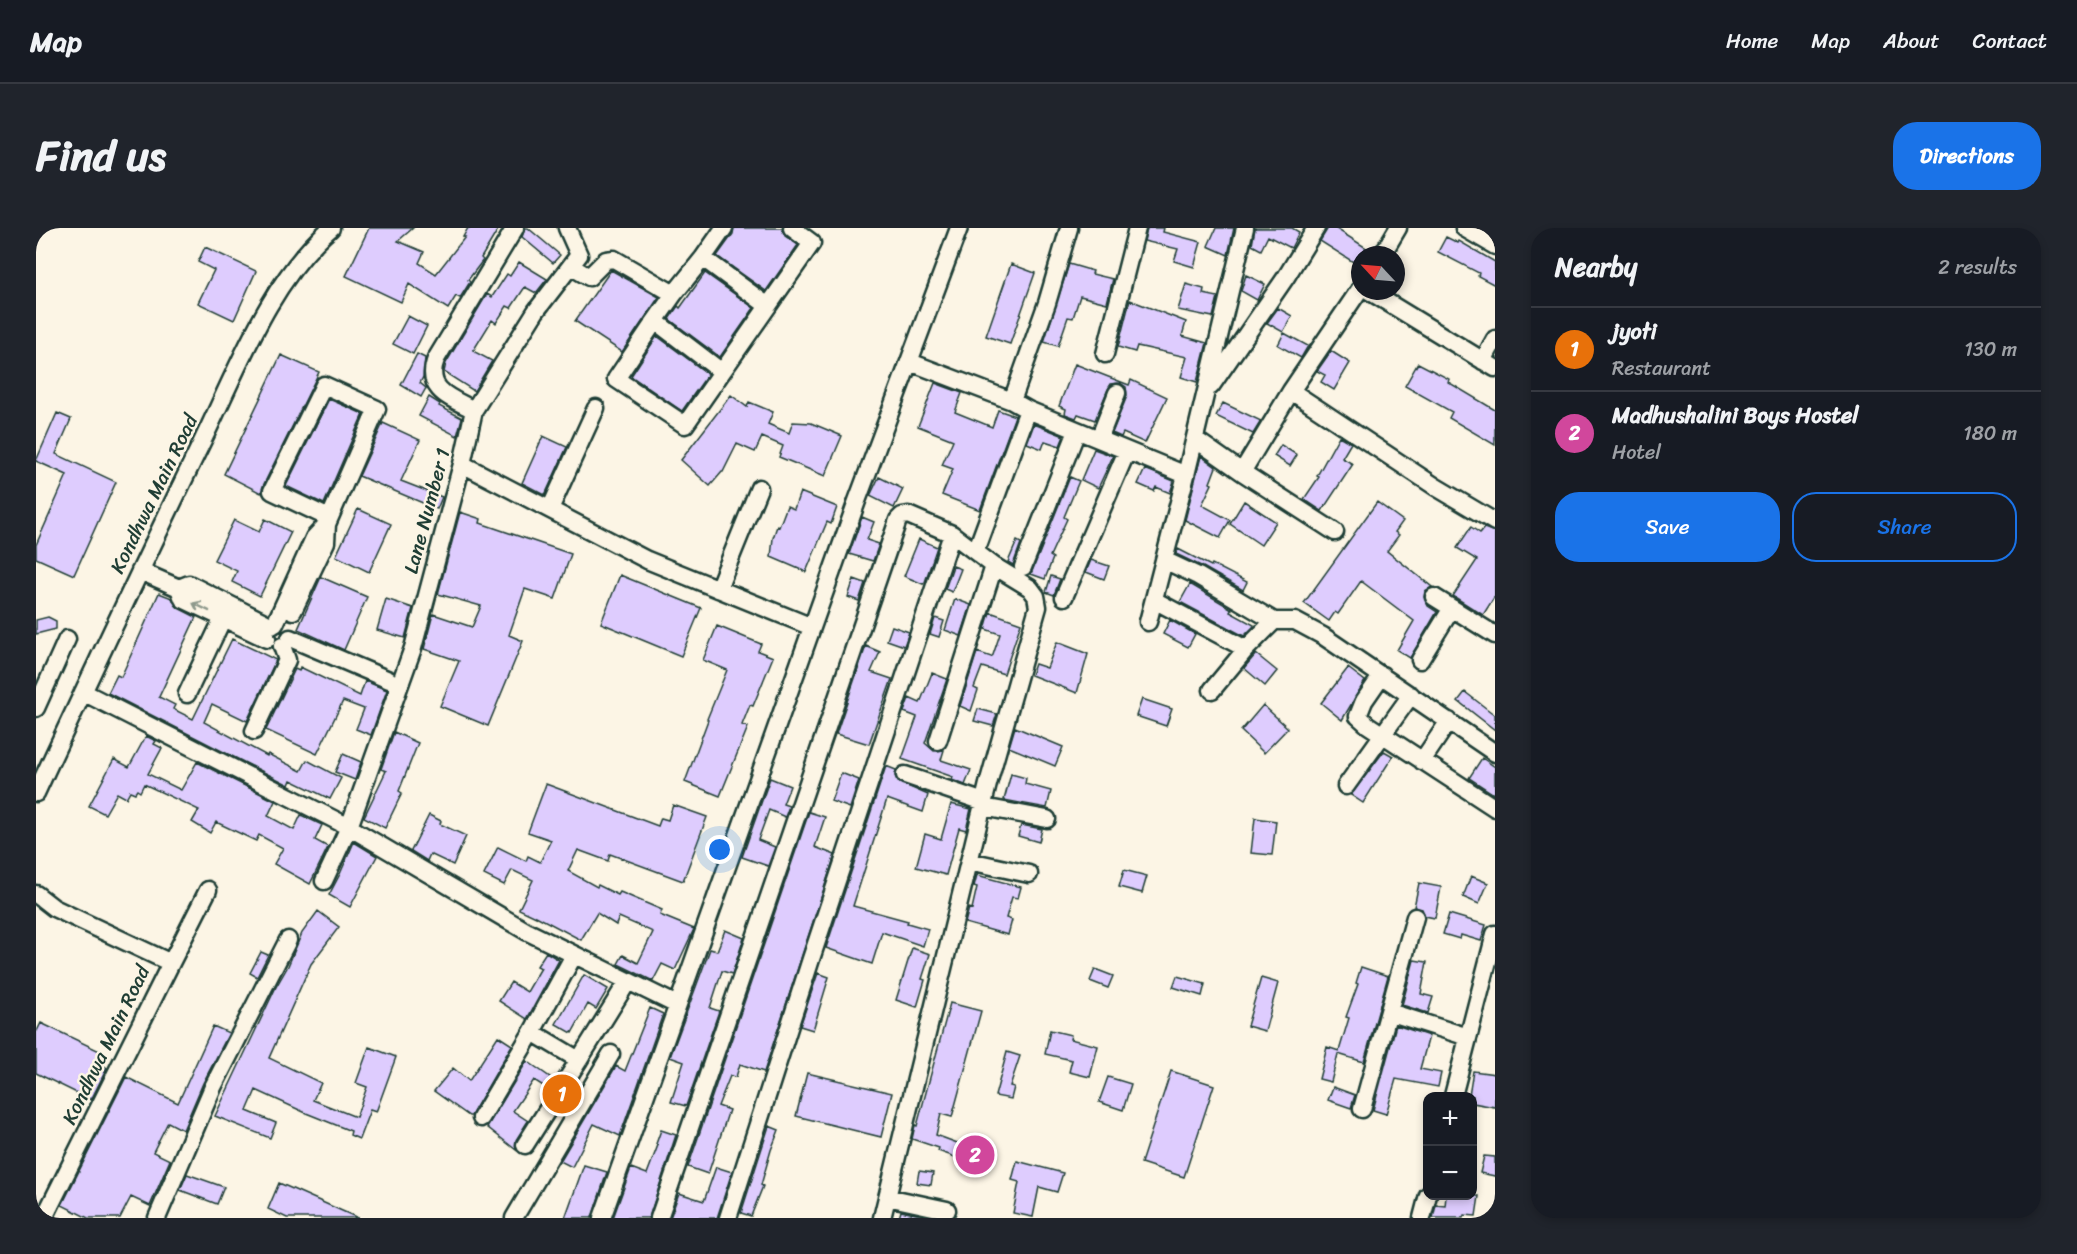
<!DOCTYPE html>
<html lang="en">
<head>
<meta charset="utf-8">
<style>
  body { margin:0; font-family:Sriracha,sans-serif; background:#20242c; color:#f1f3f6 }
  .controls { position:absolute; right:18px; bottom:18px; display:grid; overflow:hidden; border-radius:12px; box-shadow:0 3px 9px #0003 }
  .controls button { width:54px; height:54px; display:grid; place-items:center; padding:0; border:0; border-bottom:2px solid #363941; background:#171b24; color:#f1f3f6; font:30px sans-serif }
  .compass { position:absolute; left:1315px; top:18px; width:54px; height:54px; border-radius:50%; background:#171b24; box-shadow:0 3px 9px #0003; rotate:296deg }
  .you { position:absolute; left:684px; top:622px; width:21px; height:21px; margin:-15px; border:4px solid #fff; border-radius:50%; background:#1a73e8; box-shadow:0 0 0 9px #1a73e833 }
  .badge { display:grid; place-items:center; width:39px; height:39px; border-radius:50%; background:#1a73e8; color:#fff; font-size:20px; font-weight:700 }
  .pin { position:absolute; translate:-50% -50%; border:3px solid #fff; box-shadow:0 2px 6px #0006 }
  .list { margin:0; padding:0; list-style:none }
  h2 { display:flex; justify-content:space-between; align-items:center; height:78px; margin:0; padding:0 24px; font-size:26px }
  h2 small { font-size:20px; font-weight:400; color:#9ea1a6 }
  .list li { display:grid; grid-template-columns:39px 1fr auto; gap:18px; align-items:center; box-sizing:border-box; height:84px; padding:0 24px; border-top:2px solid #363941 }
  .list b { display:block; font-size:22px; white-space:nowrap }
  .list p { margin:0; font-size:20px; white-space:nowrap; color:#9ea1a6 }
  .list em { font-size:20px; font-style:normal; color:#9ea1a6 }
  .actions { display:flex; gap:12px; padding:18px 24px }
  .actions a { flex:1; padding:14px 0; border:2px solid #1a73e8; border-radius:24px; text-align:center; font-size:21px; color:#1a73e8 }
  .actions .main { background:#1a73e8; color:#fff }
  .map { position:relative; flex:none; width:1459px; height:990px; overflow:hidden; border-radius:24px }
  header { display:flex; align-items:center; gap:36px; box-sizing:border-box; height:84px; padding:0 30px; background:#171b24; border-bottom:2px solid #363941 }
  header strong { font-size:28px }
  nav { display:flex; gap:33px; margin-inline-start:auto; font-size:21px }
  .intro { display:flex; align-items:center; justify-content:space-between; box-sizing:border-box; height:144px; padding:0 36px }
  h1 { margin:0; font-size:42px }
  .button { padding:15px 27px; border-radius:24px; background:#1a73e8; color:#fff; font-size:21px; font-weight:700 }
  main { display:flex; gap:36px; padding:0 36px }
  aside { flex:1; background:#171b24; border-radius:24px; box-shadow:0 3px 9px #0003 }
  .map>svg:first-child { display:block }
  .building { fill:#deccfe; stroke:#1f3d34; stroke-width:1.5 }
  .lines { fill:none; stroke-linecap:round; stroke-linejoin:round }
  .minor-casing { stroke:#1f3d34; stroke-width:21 }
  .minor { stroke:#fcf5e5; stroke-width:16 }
  .oneway { stroke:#8e998c }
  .labels { text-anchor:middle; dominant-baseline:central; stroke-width:5; stroke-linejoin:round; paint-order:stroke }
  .street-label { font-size:20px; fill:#1f3d34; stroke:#fcf5e5 }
</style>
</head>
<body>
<header>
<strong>Map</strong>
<nav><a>Home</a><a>Map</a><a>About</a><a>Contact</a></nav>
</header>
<div class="intro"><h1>Find us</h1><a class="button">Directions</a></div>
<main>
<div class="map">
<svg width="1459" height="990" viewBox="0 0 1459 990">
  <rect width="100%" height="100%" fill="#fcf5e5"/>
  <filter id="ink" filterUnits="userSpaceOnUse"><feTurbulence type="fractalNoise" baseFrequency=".0167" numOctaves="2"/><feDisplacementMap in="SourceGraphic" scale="12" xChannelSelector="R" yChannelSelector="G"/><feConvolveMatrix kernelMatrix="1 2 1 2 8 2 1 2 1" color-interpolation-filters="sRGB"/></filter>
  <g filter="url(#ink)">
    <path class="building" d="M333 0H377L362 13 388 24 383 35 400 46 429 9H427L432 0H463L445 30 447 32 432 52 434 54 424 70 420 68 412 81 373 56 365 74 310 48Z
      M489 0H492L524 27 517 35 486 9Z
      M698 0H746L749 8 762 17 730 63 681 28 697 6Z
      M1111 0H1128L1127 4 1165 14 1158 39 1138 33 1142 21 1108 13Z
      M1180 0H1198L1192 27 1172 18Z
      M1219 0H1256L1263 4 1255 20 1232 8 1225 22 1216 17Z
      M1292 0H1299L1332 21 1329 27H1324L1322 37 1284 13Z
      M1410 9 1422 15 1423 13 1459 34V57L1442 48 1443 45 1402 24Z
      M169 19 220 43 198 92 162 75 178 42 162 34Z
      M483 34 511 51 500 65 489 59 475 80 471 78 460 95 456 92 437 123 456 133 438 163 408 144 410 135 451 66 456 69 471 46 474 48Z
      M975 36 999 45 974 116 950 108Z
      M1033 36 1057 43 1056 46 1077 51 1071 75 1044 68 1037 90 1032 89 1022 118 1008 114Z
      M575 42 623 69 586 124 539 93Z
      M669 45 718 80 684 129 633 91 642 78 644 80Z
      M1210 47 1229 56 1221 72 1205 63Z
      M1150 56 1168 61 1167 66 1182 69 1177 89 1142 82Z
      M1094 72 1150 94 1146 108 1171 115 1161 154 1145 149 1151 129 1101 118 1099 124 1082 119Z
      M1242 80 1256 88 1247 104 1231 95Z
      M372 88 391 98 377 126 357 116Z
      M1248 105 1272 118 1265 130 1242 117Z
      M621 108 672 146 646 183 595 148Z
      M1295 123 1314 135 1298 162 1285 154 1289 147 1281 143Z
      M381 126 389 130 387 149 384 155 390 160 385 169 365 157Z
      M245 127 283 144 227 258 225 265 188 246Z
      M1382 135 1413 151 1412 154 1459 182V217L1413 190 1416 184 1369 158Z
      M1039 136 1093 157 1095 152 1131 169 1109 215 1087 205 1085 209 1076 205 1091 168 1090 159 1084 155 1075 156 1072 161 1059 192 1042 186 1040 190 1029 186 1030 181 1023 178Z
      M899 155 926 165 919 184 956 199 962 182 979 188 944 282 906 267 917 241 906 237 917 212 882 198Z
      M695 167 711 179 713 174 737 184 732 196 753 205 757 194 775 195 806 208 789 248 743 229 747 218 726 209 719 224 701 216 687 244H686L674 258 645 232Z
      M393 169 404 176 403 178 426 190 421 208 383 188Z
      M293 171 327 186 288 276 250 258Z
      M1187 175 1225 193 1217 206 1180 188Z
      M21 185 35 191 20 226 80 254 38 347 0 330V317L31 247 0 233Z
      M347 195 384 212 365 253 406 269 401 281 323 248Z
      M998 196 1028 208 1024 218 1009 213 1006 221 991 215Z
      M507 208 531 219 509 267 486 255Z
      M1303 208 1315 215 1306 230 1317 236 1286 283 1268 271 1283 249 1281 248Z
      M1245 217 1261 227 1254 238 1238 228Z
      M1058 221 1077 228 1062 260 1045 252Z
      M1165 228 1180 239 1174 255 1176 256 1166 277 1194 292 1184 310 1149 292Z
      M1109 241 1138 253 1134 265 1120 259 1118 263 1102 256Z
      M843 249 867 261 858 280 834 268Z
      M1034 249 1043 253 1028 289 1031 291 1014 328 1017 330 1009 351 995 346Z
      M764 264 801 279 795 296 791 294 770 344 735 329 737 310 741 298 743 299 751 278 758 281Z
      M1208 273 1240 294 1225 317 1194 296Z
      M1341 274 1367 293 1359 304 1363 307 1351 323 1396 359 1389 363 1388 369 1392 378 1401 384 1374 430 1361 422 1378 393 1325 353 1302 386 1299 384 1293 393 1268 375Z
      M322 281 355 296 333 344 300 328Z
      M424 284 445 291 444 295 535 326 519 371 489 361 473 407 487 413 452 498 404 478 423 433 388 421 397 386 436 399 445 378 402 366Z
      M826 289 838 294 831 312 843 316 837 333 813 326Z
      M229 291 255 304 224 368 196 354 201 343 178 332 198 292 223 304Z
      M1435 299 1444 305 1448 300 1459 304V368L1447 387 1417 368 1441 332 1421 320Z
      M883 311 901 319 889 354 887 356 868 348Z
      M981 313 985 315 977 337 972 334Z
      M1142 321 1175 338 1176 336 1211 354 1207 362 1167 339 1140 326Z
      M1055 332 1073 338 1068 351 1050 344Z
      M917 338 925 341 916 364 909 361Z
      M584 347 665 380 645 428 565 395Z
      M1015 348 1024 351 1018 367 1010 364Z
      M285 349 331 369 308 422 262 401Z
      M818 351 829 355 823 373 812 369Z
      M1154 356 1196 381 1194 384 1218 397 1217 399 1208 408 1144 374Z
      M123 365 136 370 142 380 160 389 123 469 139 477 137 481 157 491 196 411 240 432 211 493 176 476 168 494 231 528 232 526 265 543 271 532 305 550 294 571 255 552 253 557 72 465 81 447 85 449Z
      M350 371 377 380 369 410 341 402Z
      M919 371 935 377 925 408 909 402Z
      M954 384 985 395 968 446 946 439 938 460 942 462 935 483 924 478 941 424 955 429 957 427 964 406 949 401Z
      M12 389 20 393V401L0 406V392Z
      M899 390 908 393 903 409 894 406Z
      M1134 392 1159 406 1152 419 1127 406Z
      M681 398 725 416 722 423 737 429 717 478 714 477 706 497 712 499 684 568 649 554 672 492 671 491 691 442 667 432Z
      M856 398 873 404 868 418 851 412Z
      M1021 414 1052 426 1041 465 995 447 999 436 1011 440Z
      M830 418 844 424 835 444 856 451 833 516 800 506Z
      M1220 426 1241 443 1229 458 1208 440Z
      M264 439 324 468 329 453 351 462 335 507 320 501 328 481 307 473 281 526 230 502 259 441 263 443Z
      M1312 440 1329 453 1306 492 1285 475Z
      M896 445 911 451 889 515 898 523 908 522 905 532 935 542 929 557 916 552 917 549 866 531 881 489 868 484 873 470 884 475Z
      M1429 464 1459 487V502L1422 473Z
      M1106 471 1136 481 1130 498 1100 488Z
      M1227 477 1252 500 1228 525 1205 503Z
      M942 481 961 486 957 498 938 493Z
      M979 499 1027 519 1019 538 973 519Z
      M358 504 382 515 363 563 366 565 349 600 328 589 350 543 345 541Z
      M110 508 120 513 118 516 126 520 112 546 145 562 161 534 239 573 232 588 258 602 265 587 286 597 279 612 292 619 274 656 238 636 247 620 223 607 220 613 180 594 174 605 156 594 163 582 108 556 104 564 101 562 99 565 94 563 90 570 81 565 69 586 53 578 78 531 93 539Z
      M1348 523 1357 528 1327 575 1315 567Z
      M307 526 325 534 319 552 299 544Z
      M1446 530 1459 539V567L1433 550Z
      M850 538 860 542 859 548 862 554 892 567 887 584 851 571 817 678 872 693 871 695 892 701 887 718 846 704 836 736 790 720Z
      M805 545 823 552 814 580 795 573Z
      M975 546 990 550 989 556 1015 563 1011 580 968 572Z
      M734 550 754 558 747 576 753 578 749 589 733 582 722 612 739 619 732 638 706 629Z
      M510 556 622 598 625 590 632 592 637 577 671 589 647 653 574 626 572 633 542 622 532 643 561 659 562 657 582 667 584 664 626 682 624 687 658 701 639 742 626 736 617 753 582 736 587 727 602 735 617 704 583 689 580 697 561 685 545 712 500 688V689L483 681 497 652 476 642 468 657 448 647 462 619 490 633 492 628 504 634 515 612 492 604Z
      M915 576 935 581 930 602 923 600 910 647 880 639 889 606 905 611Z
      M773 584 789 589 779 619 799 627 728 844 704 836 700 849 694 848 682 878 693 882 672 946 652 939Z
      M393 587 405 593 404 596 430 608 417 637 394 626 391 633 375 623Z
      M1219 590 1240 593 1236 627 1215 625Z
      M985 597 1006 601 1003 614 982 608Z
      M318 614 341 628 314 679 293 667 304 646Z
      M1088 642 1111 648 1106 665 1083 659Z
      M941 647 985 659 982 670 976 669 970 690 976 692 972 707 929 695 933 680 936 681 941 659 938 658Z
      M1435 648 1452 655 1443 676 1427 669Z
      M1383 655 1405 659 1399 690 1389 688 1386 681 1378 679Z
      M282 683 303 699 275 736 233 830 285 855 277 872 320 889 331 859 320 855 333 819 360 829 340 884 334 882 323 911 314 907 315 903 270 885 220 862 211 883 240 895 234 910 179 888 240 759 252 738 266 705Z
      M1413 686 1450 697 1445 713 1425 707 1424 711 1407 706Z
      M689 702 708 710 696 746 686 743 674 780 683 783 650 878 635 874 648 834 634 829 674 721 681 723Z
      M876 720 894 726 886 751 889 752 881 779 860 772Z
      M225 724 232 727 221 749 214 745Z
      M510 724 523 732 491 791 463 773 475 754 491 764 505 740 501 738Z
      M1378 732 1391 734 1385 766 1397 769 1392 785 1366 777Z
      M1325 739 1352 748 1328 834 1302 826 1295 854 1283 851 1291 819 1303 823 1313 790 1310 789 1322 756 1320 755Z
      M1059 741 1077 748 1072 760 1054 753Z
      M782 745 793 749 777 802 764 798Z
      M548 747 572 761 560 781 552 776 536 805 520 796Z
      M1141 748 1169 756 1166 768 1137 759Z
      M1225 750 1242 755 1229 803 1211 798Z
      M914 775 945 783 916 889 905 886 900 907 924 916 923 918 943 923 940 934 919 929 902 923 903 920 876 911 879 897 881 898Z
      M614 780 627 786 584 908 558 896 536 939 524 933 580 838 589 843Z
      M5 795 72 827 67 837 71 840 55 872 0 845V805Z
      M1360 797 1393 808 1384 841 1405 845 1402 859 1360 851 1350 886 1337 882Z
      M177 798 193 805 167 855 147 902 132 894 117 924 134 932 114 978 95 969 84 990H52L26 977 90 849 142 875Z
      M1014 802 1035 807 1034 811 1062 818 1054 849 1033 844 1036 832 1009 826Z
      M462 808 476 817 435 888H433L398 863 417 840 433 853Z
      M971 824 984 828 974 858 978 859 975 871 959 868Z
      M491 833 518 852 512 861 498 852 477 883 492 893 480 912V922L451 899Z
      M1135 843 1178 857 1148 949 1105 935Z
      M1437 843 1459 846V879L1437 875V868H1433Z
      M771 845 856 865 845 909 760 888Z
      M1072 849 1095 856 1087 882 1063 874Z
      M1297 859 1319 867 1315 880 1292 872Z
      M733 898 743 902 735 922 725 957 727 958 715 988 705 985Z
      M625 902 640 907 613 990H577L595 940 611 946 622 917 620 916Z
      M1448 928 1459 929V948L1444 945Z
      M981 933 1027 945 1021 964 1003 959 997 989 977 985 983 954 976 952Z
      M548 937 571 944 556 990H529Z
      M680 939 696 944 681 990H634L643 965 668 973Z
      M883 943 897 945 895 957 881 955Z
      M151 946 188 959 181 976 144 962Z
      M243 955 322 990H251L232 981Z
      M1410 968H1443L1440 988 1428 987 1427 990H1397L1400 977 1409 978Z
      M865 983 898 990H863Z"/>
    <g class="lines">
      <defs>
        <path id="minor" d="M1428 0 1459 18
          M1346 27 1362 0
          M667 30 732 78
          M536 39 553 49 570 32 578 31 638 66 667 30 688 0
          M1333 63 1459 140
          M638 66 619 93 686 144
          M619 93 580 151 649 197 776 15 756 0
          M1069 126 1101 0
          M1447 133 1459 111
          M874 134 976 173 992 182 1150 247
          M1175 158 1250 49 1280 0
          M1255 163 1400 259 1459 294
          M976 173 1011 75 1033 0
          M438 182C415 170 388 162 400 131L479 0
          M1063 211 1081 165
          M1159 211 1206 244 1255 163 1324 61
          M426 236 611 332 776 399
          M1206 244 1299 304
          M514 281 560 180
          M943 315 992 182
          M1128 332 1162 348 1238 393H1259L1287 408 1459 525
          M987 339 1041 203
          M104 343 143 360 147 371 231 411
          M143 360 153 356 236 398
          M682 361 723 260
          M1028 369 1091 223
          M1398 369 1459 407
          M1118 372 1210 421
          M257 383 290 314 291 296
          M1112 394 1150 247 1209 0
          M239 396 278 310 291 296 341 181 288 157 236 263 293 290
          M254 410 353 452
          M1384 432 1416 380
          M1346 447 1328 473 1322 488 1332 497 1459 580
          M1176 462 1210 421 1238 393
          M47 464 313 599 490 703 641 777
          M151 466 187 390
          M0 480 31 411
          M218 503 251 432 246 418
          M902 513 958 338
          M1386 533 1413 493
          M869 547 948 574
          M1310 558 1375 467
          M0 565C55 447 110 329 167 212 202 140 234 52 295 0
          M947 579 1011 591
          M933 633 993 646
          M288 653 313 599 377 420 426 236 438 182 500 83 543 27 531 0
          M0 666 18 680 135 735 8 990
          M135 735 172 662
          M1353 784 1432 809
          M496 804 543 832 592 753
          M1417 868 1459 706
          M1326 881 1379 689
          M445 890 496 804 538 727
          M489 917 543 832
          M851 969 911 982
          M121 990 177 859 252 712
          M478 990 575 826
          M566 990 821 273 923 0
          M623 990 862 292 866 288 872 287 916 306 958 338 994 360 1000 368 1002 379 952 556 846 990
          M692 990 775 731 916 306
          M1386 990 1392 967"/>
      </defs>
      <use href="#minor" class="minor-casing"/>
      <use href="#minor" class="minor"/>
    </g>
    <defs><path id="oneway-shaft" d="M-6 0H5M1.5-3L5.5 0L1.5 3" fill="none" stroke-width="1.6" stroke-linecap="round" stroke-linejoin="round" transform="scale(1.5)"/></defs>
    <use class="oneway" href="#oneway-shaft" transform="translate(165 379) rotate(-154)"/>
  </g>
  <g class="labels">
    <g class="street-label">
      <text transform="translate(118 266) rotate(-64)">Kondhwa Main Road</text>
      <text transform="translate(391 283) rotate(-75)">Lane Number 1</text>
      <text transform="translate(70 817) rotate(-64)">Kondhwa Main Road</text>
    </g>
  </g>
</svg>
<div class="controls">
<button>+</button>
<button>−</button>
</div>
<svg class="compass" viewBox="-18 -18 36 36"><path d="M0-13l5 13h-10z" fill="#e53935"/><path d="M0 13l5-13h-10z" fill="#9ea1a6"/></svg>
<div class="you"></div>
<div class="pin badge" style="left:526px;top:866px;background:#e8710a">1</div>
<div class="pin badge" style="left:939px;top:927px;background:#d1479c">2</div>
</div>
<aside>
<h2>Nearby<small>2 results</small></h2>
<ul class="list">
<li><span class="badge" style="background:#e8710a">1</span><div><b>jyoti</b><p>Restaurant</p></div><em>130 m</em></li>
<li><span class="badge" style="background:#d1479c">2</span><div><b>Madhushalini Boys Hostel</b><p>Hotel</p></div><em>180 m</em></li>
</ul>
<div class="actions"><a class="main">Save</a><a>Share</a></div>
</aside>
</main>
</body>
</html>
